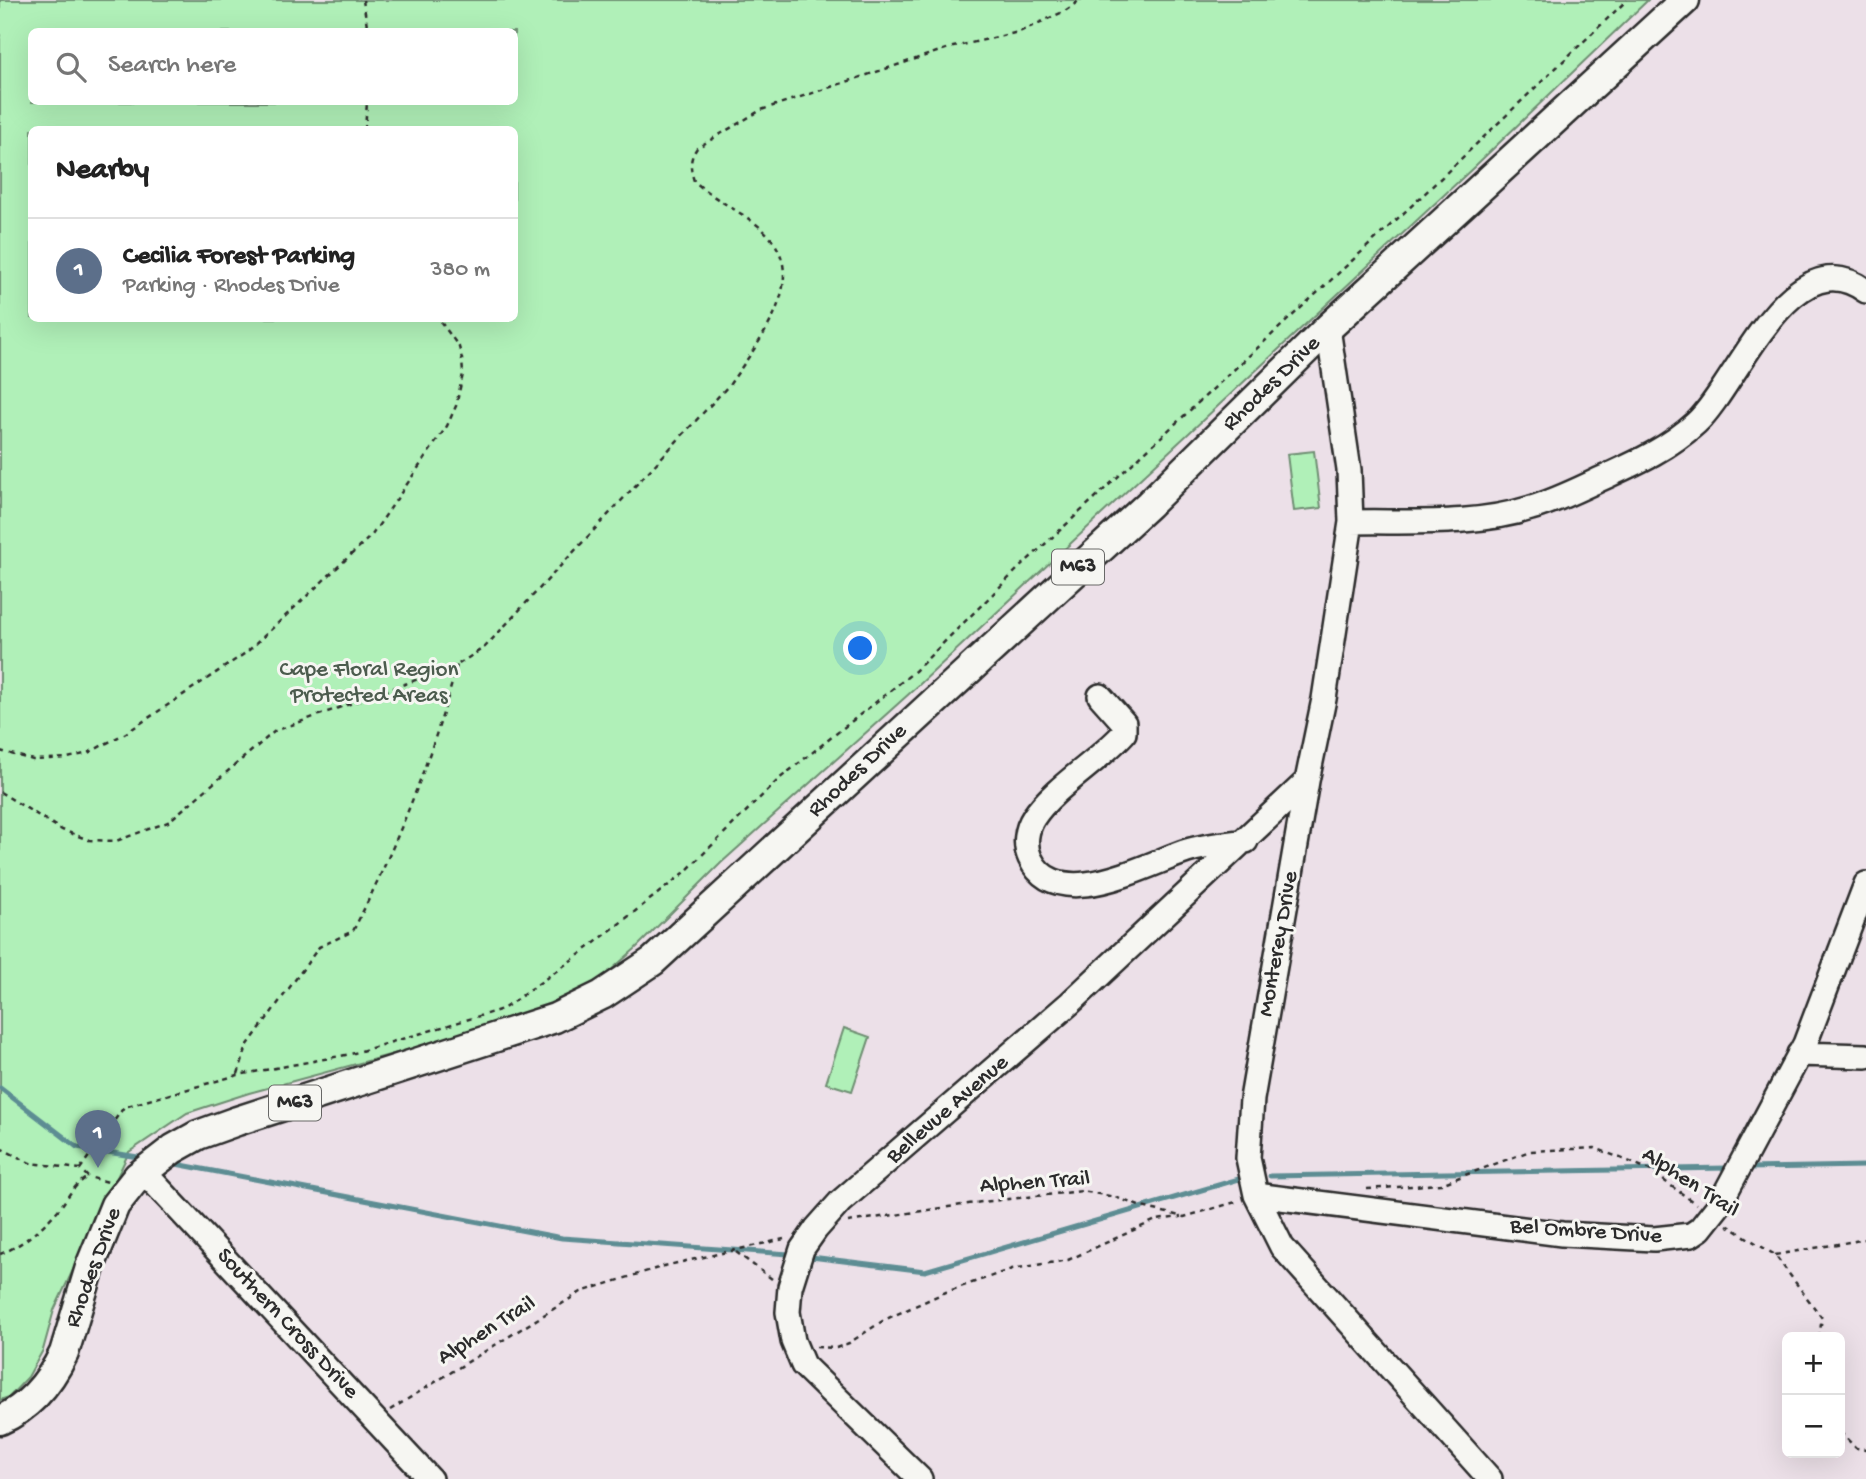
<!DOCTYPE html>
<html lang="en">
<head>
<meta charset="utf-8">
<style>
  body { margin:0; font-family:"Gochi Hand",sans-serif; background:#f6f6f6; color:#222 }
  .controls { position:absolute; right:21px; bottom:21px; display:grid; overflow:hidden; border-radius:10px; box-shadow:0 7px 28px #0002 }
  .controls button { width:63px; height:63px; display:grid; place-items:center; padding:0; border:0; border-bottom:2px solid #e0e0e0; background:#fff; color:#222; font:35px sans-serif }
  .you { position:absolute; left:861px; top:649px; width:24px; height:24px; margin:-18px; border:5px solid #fff; border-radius:50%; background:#1a73e8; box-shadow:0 0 0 10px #1a73e833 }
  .badge { display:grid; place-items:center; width:46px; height:46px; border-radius:50%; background:#0f766e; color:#fff; font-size:23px; font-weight:700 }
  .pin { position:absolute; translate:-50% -58px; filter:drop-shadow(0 2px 4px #0008) }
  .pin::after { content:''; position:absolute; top:37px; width:24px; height:21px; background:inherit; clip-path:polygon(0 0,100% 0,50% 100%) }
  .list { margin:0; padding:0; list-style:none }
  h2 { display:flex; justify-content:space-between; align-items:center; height:91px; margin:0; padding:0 28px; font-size:30px }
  h2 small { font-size:23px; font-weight:400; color:#767676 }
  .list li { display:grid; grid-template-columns:46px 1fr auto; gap:21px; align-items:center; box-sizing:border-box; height:105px; padding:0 28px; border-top:2px solid #e0e0e0 }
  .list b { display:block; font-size:26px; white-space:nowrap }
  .list p { margin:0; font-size:23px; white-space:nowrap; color:#767676 }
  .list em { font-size:23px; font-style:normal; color:#767676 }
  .icon { flex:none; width:38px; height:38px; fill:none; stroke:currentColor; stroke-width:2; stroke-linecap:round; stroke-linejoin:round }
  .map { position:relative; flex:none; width:1866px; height:1479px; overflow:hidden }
  .search { position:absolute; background:#fff; box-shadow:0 7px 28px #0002; left:28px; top:28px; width:490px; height:77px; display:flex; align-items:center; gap:18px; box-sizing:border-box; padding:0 24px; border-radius:10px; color:#767676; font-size:26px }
  .panel { position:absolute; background:#fff; box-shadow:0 7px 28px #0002; left:28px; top:126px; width:490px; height:196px; border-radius:10px }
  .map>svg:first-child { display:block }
  .green { fill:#b0f0b8; stroke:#6e8e72; stroke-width:2; fill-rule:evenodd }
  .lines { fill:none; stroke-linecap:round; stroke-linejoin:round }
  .stream { stroke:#5d8d93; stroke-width:5 }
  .minor-casing { stroke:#2b2b2b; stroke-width:28 }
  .major-casing { stroke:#2b2b2b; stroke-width:33 }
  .path { stroke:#2b2b2b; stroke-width:2.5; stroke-dasharray:5 5; stroke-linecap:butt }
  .minor { stroke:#f6f6f2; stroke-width:23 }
  .major { stroke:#f6f6f2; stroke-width:28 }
  .labels { text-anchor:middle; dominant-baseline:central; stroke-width:6; stroke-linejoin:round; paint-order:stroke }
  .shield { fill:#f6f6f2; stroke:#686867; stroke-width:2 }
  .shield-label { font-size:21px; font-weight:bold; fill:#2b2b2b }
  .street-label { font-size:23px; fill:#2b2b2b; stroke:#f6f6f2 }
  .park-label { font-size:23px; fill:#4c5c4e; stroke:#f6f6f2 }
</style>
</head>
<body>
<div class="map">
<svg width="1866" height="1479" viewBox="0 0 1866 1479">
  <rect width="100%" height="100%" fill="#ece0e8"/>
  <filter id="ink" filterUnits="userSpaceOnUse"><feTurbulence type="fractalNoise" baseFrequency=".0143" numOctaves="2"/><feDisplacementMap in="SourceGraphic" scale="14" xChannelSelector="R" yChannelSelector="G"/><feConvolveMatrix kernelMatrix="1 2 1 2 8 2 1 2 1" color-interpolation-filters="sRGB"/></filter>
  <g filter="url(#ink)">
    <path class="green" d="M0 0H1648L1474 167 920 684 721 863 635 949 594 985 545 1013 249 1093 187 1113 129 1152 54 1310 43 1350 28 1377 9 1397 0 1400ZM32 32H514V102H32ZM32 130H514V318H32Z
      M1314 451 1321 508 1294 511 1287 454Z
      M844 1028 870 1037 852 1091 826 1083Z"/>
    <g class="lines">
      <path class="stream" d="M0 1088 77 1147 144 1158
        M171 1163 562 1238 789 1254
        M1748 1168 1866 1166
        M1270 1176 1727 1168
        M811 1257 925 1271 1239 1179"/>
      <defs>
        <path id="minor" d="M1328 328 1349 470 1351 522 1324 699 1307 781 1252 1099 1248 1158 1256 1195 1282 1247 1490 1479
          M1351 522C1410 521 1474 526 1531 508 1556 501 1581 488 1605 477 1638 462 1669 448 1696 423 1737 386 1791 235 1866 291
          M1100 696 1124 723V733C1099 761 1053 788 1034 817 1026 829 1024 845 1030 858 1057 916 1148 863 1187 851 1206 845 1227 844 1246 841
          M1799 1054 1866 1056
          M143 1171 430 1479
          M1256 1195 1562 1234 1654 1239 1691 1235 1700 1229 1719 1205 1805 1044 1866 884
          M920 1479 803 1365 793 1341 788 1312 790 1287 802 1249 816 1229 840 1202 1070 1003 1307 781"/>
        <path id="major" d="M0 1420C30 1407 50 1382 64 1353L91 1264 115 1205 138 1176 173 1149 198 1135 237 1121 555 1018 602 995 653 961 1149 504 1328 328 1685 0"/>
      </defs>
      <use href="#minor" class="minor-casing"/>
      <use href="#major" class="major-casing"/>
      <path class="path" d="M363 0 368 32
        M365 130 367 102
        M0 751 33 760 68 758 88 753 126 733 247 652 372 535 447 426 456 406 463 374 462 359 459 347 438 318
        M0 792 62 830 89 840 116 841 168 822 275 731 457 665 485 647 730 384C762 337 818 271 756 224 736 209 712 198 694 181 690 168 689 159 697 148L761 110 949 48 1019 32 1065 11 1080 0
        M238 1074 247 1046 319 947 353 931C397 845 432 758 457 665
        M0 1148 30 1163 80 1169 88 1177 108 1182
        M80 1169 124 1107 238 1075 351 1054 503 1009 583 952 684 873 779 779 915 671 1018 569 1421 197 1627 0
        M1367 1189 1441 1184 1530 1151 1595 1148 1648 1169 1696 1204
        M848 1222 982 1202 1082 1191 1115 1197 1142 1207 1184 1217 1239 1201
        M1727 1225 1775 1255 1822 1318 1819 1337
        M736 1252 772 1279
        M0 1254C22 1246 43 1227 58 1210 68 1198 74 1184 88 1177
        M1775 1255 1866 1239
        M816 1347 836 1348 849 1343 884 1320 946 1292 1012 1269 1068 1260 1156 1220 1181 1217
        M390 1410 581 1292 664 1266 784 1239
        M1840 1432 1856 1448 1866 1449"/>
      <use href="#minor" class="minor"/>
      <use href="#major" class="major"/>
    </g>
  </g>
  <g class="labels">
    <g class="shield">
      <rect x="1052" y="549.5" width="52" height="35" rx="5"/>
      <rect x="269" y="1085.5" width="52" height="35" rx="5"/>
    </g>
    <g class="shield-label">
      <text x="1078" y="567">M63</text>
      <text x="295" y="1103">M63</text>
    </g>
    <g class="street-label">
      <text transform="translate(1272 384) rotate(-44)">Rhodes Drive</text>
      <text transform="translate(858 771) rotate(-43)">Rhodes Drive</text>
      <text transform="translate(1279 944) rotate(-80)">Monterey Drive</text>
      <text transform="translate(948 1110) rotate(-41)">Bellevue Avenue</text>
      <text transform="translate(1035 1183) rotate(-4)">Alphen Trail</text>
      <text transform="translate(1690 1183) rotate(33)">Alphen Trail</text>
      <text transform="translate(1586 1232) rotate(4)">Bel Ombre Drive</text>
      <text transform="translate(94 1268) rotate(-70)">Rhodes Drive</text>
      <text transform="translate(287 1324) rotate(47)">Southern Cross Drive</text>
      <text transform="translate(487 1331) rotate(-32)">Alphen Trail</text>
    </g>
    <g class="park-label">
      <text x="369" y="670">Cape Floral Region<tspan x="369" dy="26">Protected Areas</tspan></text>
    </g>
  </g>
</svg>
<div class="controls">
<button>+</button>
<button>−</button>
</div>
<div class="you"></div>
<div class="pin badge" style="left:98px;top:1168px;background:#5c6f8a">1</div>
<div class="search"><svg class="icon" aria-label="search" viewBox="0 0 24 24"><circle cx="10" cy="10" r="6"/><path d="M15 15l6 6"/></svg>Search here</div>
<section class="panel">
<h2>Nearby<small></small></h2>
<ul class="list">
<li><span class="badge" style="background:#5c6f8a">1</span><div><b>Cecilia Forest Parking</b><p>Parking · Rhodes Drive</p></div><em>380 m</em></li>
</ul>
</section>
</div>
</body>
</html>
